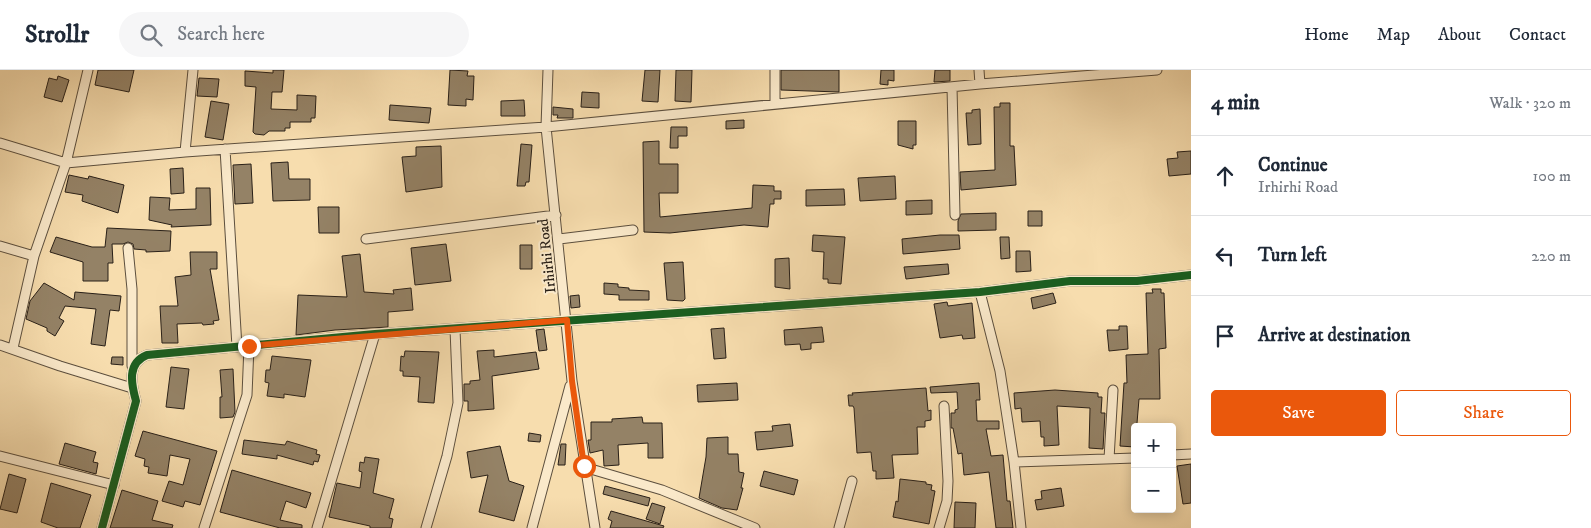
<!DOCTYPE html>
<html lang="en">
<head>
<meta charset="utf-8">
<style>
  body { margin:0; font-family:"IM FELL DW Pica",serif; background:#f6f6f7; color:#1f2937 }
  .controls { position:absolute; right:15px; bottom:15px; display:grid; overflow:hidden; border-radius:5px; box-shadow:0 2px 12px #0003 }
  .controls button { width:45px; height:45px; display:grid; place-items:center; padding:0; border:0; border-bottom:1px solid #e0e1e3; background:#fff; color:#1f2937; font:25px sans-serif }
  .stop { position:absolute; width:15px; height:15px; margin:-11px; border:4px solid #ea580c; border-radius:50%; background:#fff }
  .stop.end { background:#ea580c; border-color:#fff; box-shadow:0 1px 5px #0008 }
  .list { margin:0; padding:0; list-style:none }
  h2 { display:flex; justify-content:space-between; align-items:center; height:65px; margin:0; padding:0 20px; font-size:21px }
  h2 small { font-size:16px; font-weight:400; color:#747a83 }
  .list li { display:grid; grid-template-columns:32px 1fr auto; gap:15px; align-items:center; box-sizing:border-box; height:80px; padding:0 20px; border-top:1px solid #e0e1e3 }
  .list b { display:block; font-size:19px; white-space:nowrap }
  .list p { margin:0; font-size:16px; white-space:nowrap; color:#747a83 }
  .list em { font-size:16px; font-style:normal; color:#747a83 }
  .actions { display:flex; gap:10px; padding:15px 20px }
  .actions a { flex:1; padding:11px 0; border:1px solid #ea580c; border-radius:5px; text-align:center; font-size:18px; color:#ea580c }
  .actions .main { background:#ea580c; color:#fff }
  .icon { flex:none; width:28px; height:28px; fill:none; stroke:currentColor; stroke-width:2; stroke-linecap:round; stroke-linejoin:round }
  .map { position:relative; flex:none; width:1191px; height:458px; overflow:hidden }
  header { display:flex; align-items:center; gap:30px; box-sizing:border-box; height:70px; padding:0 25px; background:#fff; border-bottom:1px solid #e0e1e3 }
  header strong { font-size:24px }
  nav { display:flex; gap:28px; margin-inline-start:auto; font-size:18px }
  .search { width:350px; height:45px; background:#f6f6f7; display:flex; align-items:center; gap:12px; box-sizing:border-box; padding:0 18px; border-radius:28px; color:#747a83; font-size:19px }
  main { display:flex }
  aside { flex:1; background:#fff }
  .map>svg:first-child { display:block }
  .building { fill:#948266; stroke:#292018 }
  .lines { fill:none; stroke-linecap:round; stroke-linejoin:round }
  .minor-casing { stroke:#5c4f3e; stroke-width:11 }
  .minor { stroke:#fae9ca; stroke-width:9 }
  .cycleway-casing { stroke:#fae9ca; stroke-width:11 }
  .cycleway { stroke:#1b5e20; stroke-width:8 }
  .route { stroke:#ea580c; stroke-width:6 }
  .labels { text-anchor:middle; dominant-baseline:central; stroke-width:4; stroke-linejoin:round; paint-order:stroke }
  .street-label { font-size:15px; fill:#292018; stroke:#fae9ca }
</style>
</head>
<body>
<header>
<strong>Strollr</strong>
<div class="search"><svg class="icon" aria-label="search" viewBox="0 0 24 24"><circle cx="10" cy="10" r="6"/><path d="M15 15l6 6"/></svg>Search here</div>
<nav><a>Home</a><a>Map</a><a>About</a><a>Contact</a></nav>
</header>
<main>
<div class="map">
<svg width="1191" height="458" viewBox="0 0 1191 458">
  <rect width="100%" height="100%" fill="#f7ddae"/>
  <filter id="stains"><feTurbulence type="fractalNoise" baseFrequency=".004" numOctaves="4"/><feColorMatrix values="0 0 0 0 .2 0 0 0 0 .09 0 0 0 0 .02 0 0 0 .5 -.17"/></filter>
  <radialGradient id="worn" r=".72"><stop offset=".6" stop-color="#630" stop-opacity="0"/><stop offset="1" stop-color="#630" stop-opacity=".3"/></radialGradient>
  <path class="building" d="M98 0H134L129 22 95 15Z
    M273 0H284L282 22H272L271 39 297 40V25L316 26 315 48H311V52H290V58H285V61H269L264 65 255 64 253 62 256 17 245 16V1L273 3Z
    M450 0 468 1 467 6H474L473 30 466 29V36L448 35Z
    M645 0H660L658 32 642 31Z
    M676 0H692L691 32 675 31Z
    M781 0H839V22L781 20Z
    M881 0H894V11L888 10V15L880 14Z
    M935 0H950V11L934 12Z
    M58 6 69 10 62 32 44 27 49 8 57 10Z
    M199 8 219 9 217 27 197 26Z
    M582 22 599 23V38L581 37Z
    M524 30 525 46H501V31Z
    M211 31 229 34 223 70 205 67Z
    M1000 33H1010V76H1014L1016 115 961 120 960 102 995 100 994 37H1000Z
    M390 35 431 38 429 53 389 50Z
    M553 37 573 39V48H557L558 45H553Z
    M980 39 981 74 968 75 966 43H972V40Z
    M744 50V58L726 59V51Z
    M898 51H916V75H913V79L898 75Z
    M671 57H687V66H678V78H670Z
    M659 71V94H678V123H659L660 147 752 138 753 115 774 116V121H781V129H774V134H770L768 157 744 155 670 163 644 162 643 72Z
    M521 74 532 75 529 112H526L525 116H517Z
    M441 76 442 117 406 122 402 87 416 86V77Z
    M1191 81V104L1169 106 1167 89 1178 88 1177 82Z
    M288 92 289 109H310V130L273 131 271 93Z
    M251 94 253 133 235 134 233 95Z
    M183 98 184 123 171 124 170 99Z
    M69 105 88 109 89 106 124 115 118 143 82 131 83 125 65 122Z
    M895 106 896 129 860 131 858 108Z
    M196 118H210L211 155 171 157 172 155 149 150 150 127 170 128 169 140 196 139Z
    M844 119 845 135 806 136V120Z
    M932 130V144L906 145V131Z
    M318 137H339V163H319Z
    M1028 141H1042V156H1028Z
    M996 143V160L958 161V151L961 144Z
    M107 158 171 161 170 181 146 182V180L134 179 133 174 128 172 123 174H112L113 193H108V211H83V192L50 182 56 167 92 177H105Z
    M813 165 845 167 841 214 828 213V209H823L824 182 812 181Z
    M940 165H959L960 179 903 184 902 169Z
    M1000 167H1009L1010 188 1001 189Z
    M446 174 451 211 415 215 411 178Z
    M520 175H532V199H520Z
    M1016 181H1030L1031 201 1016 202Z
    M190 182H217V199H210L219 250 213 251 214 254 203 255 202 253 177 254 178 273H162L160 236H178L175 207 191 205Z
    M360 184 364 222 394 224 393 220 411 218 413 240 388 242V257L335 260 296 265 298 225 347 227 342 186Z
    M789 188 790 219 775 217V189Z
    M683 192 685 229 683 231 667 230 664 193Z
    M948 194 949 204 906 209 904 197Z
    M44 213 74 230 75 222 121 226 119 241 110 240 105 276 91 274 96 239 65 236 59 248 64 251 55 266 47 261V258L26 249 30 231Z
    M604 213 618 214V217L629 218V220L649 221V230H619V225L604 224Z
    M1152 219H1161V223H1164L1166 278 1159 279 1160 329H1139L1135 377 1120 376 1124 313H1127L1126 285 1148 284 1146 223H1153Z
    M1053 223 1056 233 1033 239 1031 228Z
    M579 225 580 237 571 238 570 226Z
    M947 232 948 236 972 233 975 268 963 269 962 265 940 268 934 234Z
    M1119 256H1127L1128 279 1109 281 1107 260H1119Z
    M822 257 824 272 811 273V279L801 280 800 274 785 275 784 260Z
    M724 258 726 288 714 289 711 259Z
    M544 259 547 280 539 281 536 260Z
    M494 280V287L536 282 539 299 492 306 494 339 468 341V331H464V314H470V311L480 310 477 281Z
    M405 281 439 282 434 333 418 332 420 307 403 306V301H400L401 286 404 287Z
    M272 286 311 290 305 327 284 324V328L267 326 269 313 265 312 266 300H270Z
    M112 287H123V295L111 294Z
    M171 297 189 299 184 339 166 337Z
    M233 299 235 342 233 347 220 348V327H222L220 300Z
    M737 313 738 330 698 332 697 315Z
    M979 313 980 330H976L977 351H999V359H986L991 386 1003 385 1007 431H1010L1013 458H996L989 402 964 405 962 383 958 384 953 358H951V343H955V340L958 339 957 322 931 323 930 317Z
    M926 318 928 341 931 340V350L925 351V357H917L918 384 892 385 894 408 876 409V401H873L871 382 857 383 854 338 853 336H849L848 325H853L852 323Z
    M1055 320 1098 323V327H1102L1101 343H1105L1103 379 1089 378 1090 338 1057 336 1059 375 1044 376V367H1041L1040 351 1022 352 1021 338 1015 339 1014 323Z
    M642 347 643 353H662L663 388H648V373L618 375 619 395 604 396 603 380 590 383 588 370H591V352H612V349Z
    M790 354 793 376 757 380 755 362 773 361 772 356Z
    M143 361 217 381 200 435 185 431 183 437 162 431 169 411 183 415 190 389 170 385 167 406 148 403 149 397 144 396 145 389 135 386Z
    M529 363 541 365 540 372 528 371Z
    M728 367V384H738L739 402 744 403 741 418H743L737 440 722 438 699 428 706 387 707 368Z
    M244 370 285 375 287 371 317 380 316 384 320 385 318 392 314 391 313 395 277 385V389L242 384Z
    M65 373 96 382 93 392 98 393 96 404 59 394Z
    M561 374H566L565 395H558Z
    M500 376 509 411 524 416 514 451 479 442 488 405 471 408 467 382Z
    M365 387 379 389 373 423 394 429 389 448 393 449 391 458H370V456L329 447 337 413 360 418 362 402 359 401 360 392 364 393Z
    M1191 394V433L1183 434 1177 396Z
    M232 400 311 423 306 438 286 431 280 450 302 455V458H280L220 442Z
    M764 401 798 410 794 425 760 416Z
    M9 404 26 409 17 443 0 439Z
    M900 409 926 412V414L932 415 931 420 935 421 929 454 893 447 896 431 898 432Z
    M51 413 91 425 80 458H58L41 452Z
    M605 416 650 428 648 436 603 424Z
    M1061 418 1064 436 1037 440 1035 430 1042 429 1041 421Z
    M122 420 158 431 152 450 173 455 172 458H110Z
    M955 432 976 433 975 458H954Z
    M652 433 665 437 660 454 646 449Z
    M611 441 664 456 663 458H610L612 451 608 449Z"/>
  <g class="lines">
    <defs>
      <path id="minor" d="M548 0 546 57 572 311 595 458
        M979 0 980 14
        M952 17 955 145
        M775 34V0
        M0 73 66 93 185 82 546 57 980 14 1157 0
        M225 79 237 277
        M185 82 193 0
        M366 169 556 145
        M559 169 633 160
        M0 176 34 186
        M128 178 132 219V296
        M980 222 1000 301 1014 392 1021 458
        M0 275 60 296 132 318
        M13 278 34 186 66 93 88 0
        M1172 385 1191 384
        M0 386 114 415
        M1109 389 1113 320
        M1014 392 1135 388
        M584 397 662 420 755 458
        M102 458 136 331C131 313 127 293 147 285L375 264 980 222 1070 211H1137L1191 205
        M204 458 247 325 249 276
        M317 458 375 264
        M426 458 447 386 458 333 455 259
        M532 458 570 316
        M839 458 852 411
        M939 458 947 431 948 411 944 336"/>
    </defs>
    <use href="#minor" class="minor-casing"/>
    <use href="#minor" class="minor"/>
    <defs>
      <path id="cycleway" d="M102 458 136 331C131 313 127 293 147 285L375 264 980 222 1070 211H1137L1191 205"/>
    </defs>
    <use href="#cycleway" class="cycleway-casing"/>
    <use href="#cycleway" class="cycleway"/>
  </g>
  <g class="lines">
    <path class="route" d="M249 276 567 250 572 311 584 396"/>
  </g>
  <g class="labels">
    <g class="street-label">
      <text transform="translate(547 186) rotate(-96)">Irhirhi Road</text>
    </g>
  </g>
  <rect width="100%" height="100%" filter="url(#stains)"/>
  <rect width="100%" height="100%" fill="url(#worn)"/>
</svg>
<div class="controls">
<button>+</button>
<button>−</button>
</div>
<div class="stop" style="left:584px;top:396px"></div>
<div class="stop end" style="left:249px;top:276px"></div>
</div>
<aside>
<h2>4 min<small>Walk · 320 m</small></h2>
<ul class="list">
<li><svg class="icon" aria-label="ahead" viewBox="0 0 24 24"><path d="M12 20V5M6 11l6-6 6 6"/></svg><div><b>Continue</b><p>Irhirhi Road</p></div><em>100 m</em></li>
<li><svg class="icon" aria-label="left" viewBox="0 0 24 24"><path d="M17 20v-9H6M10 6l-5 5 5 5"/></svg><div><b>Turn left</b></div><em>220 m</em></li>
<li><svg class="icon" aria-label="arrive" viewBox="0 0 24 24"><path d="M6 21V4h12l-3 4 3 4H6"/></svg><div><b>Arrive at destination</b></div></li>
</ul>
<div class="actions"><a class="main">Save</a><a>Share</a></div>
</aside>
</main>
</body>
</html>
